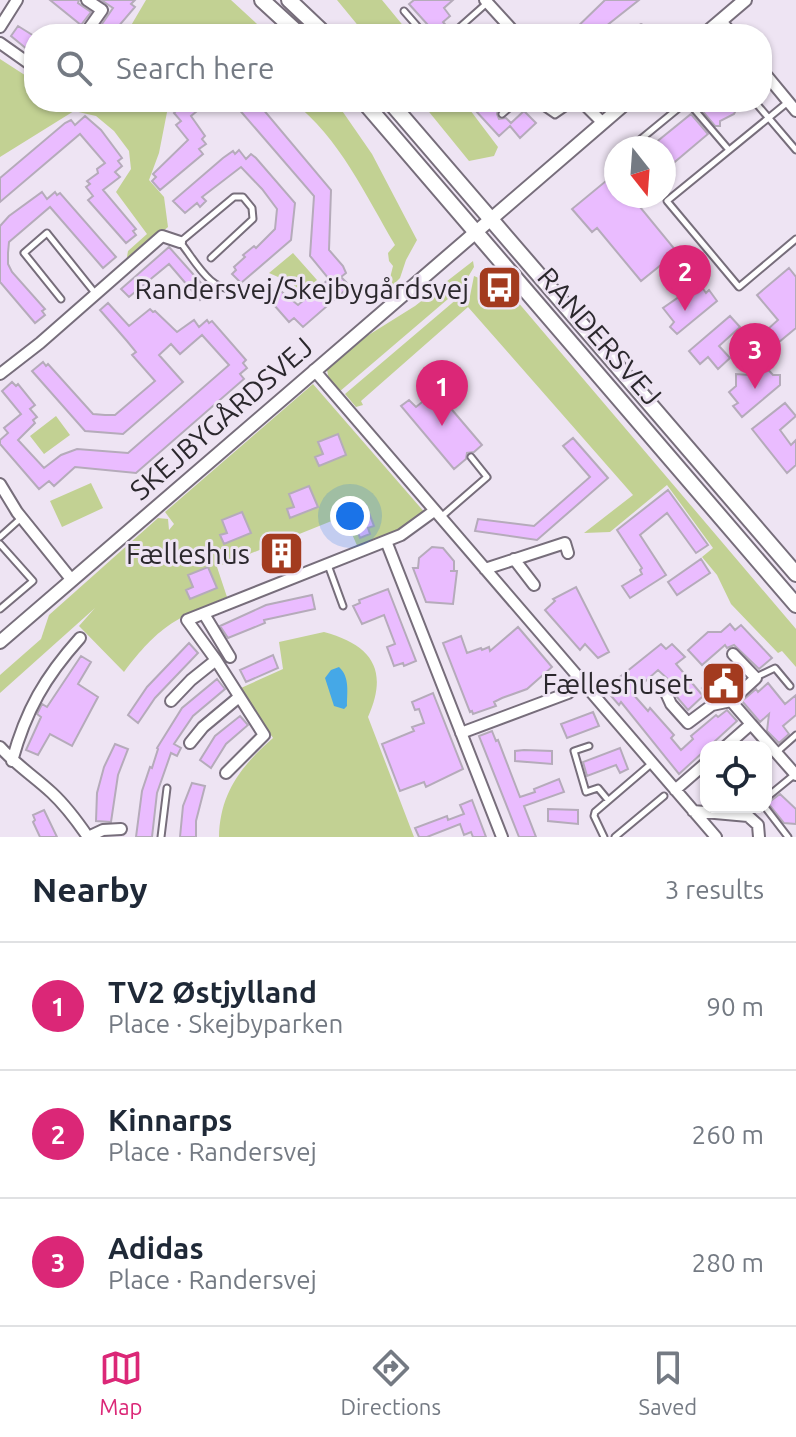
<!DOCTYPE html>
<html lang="en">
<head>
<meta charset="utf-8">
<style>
  body { margin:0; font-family:Ubuntu,sans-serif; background:#f6f6f7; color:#1f2937 }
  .controls { position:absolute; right:24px; bottom:24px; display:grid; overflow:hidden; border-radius:16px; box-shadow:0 2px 6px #0004 }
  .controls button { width:72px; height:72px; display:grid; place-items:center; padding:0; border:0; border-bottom:2px solid #e0e1e3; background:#fff; color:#1f2937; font:40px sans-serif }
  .compass { position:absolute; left:604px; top:136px; width:72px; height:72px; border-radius:50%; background:#fff; box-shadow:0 2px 6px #0004; rotate:163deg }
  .you { position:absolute; left:350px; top:516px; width:28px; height:28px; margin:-20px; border:6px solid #fff; border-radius:50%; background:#1a73e8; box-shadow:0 0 0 12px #1a73e833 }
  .badge { display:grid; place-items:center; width:52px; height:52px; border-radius:50%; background:#db2777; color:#fff; font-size:26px; font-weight:700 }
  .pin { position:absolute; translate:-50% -66px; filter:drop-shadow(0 2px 4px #0008) }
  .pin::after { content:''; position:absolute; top:42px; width:28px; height:24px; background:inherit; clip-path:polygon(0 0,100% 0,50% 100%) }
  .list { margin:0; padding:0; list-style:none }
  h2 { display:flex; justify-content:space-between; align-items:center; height:104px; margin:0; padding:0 32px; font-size:34px }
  h2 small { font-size:26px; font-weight:400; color:#747a83 }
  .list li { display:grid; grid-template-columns:52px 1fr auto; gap:24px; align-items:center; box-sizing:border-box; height:128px; padding:0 32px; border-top:2px solid #e0e1e3 }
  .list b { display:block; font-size:30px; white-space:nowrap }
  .list p { margin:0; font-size:26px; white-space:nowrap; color:#747a83 }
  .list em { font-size:26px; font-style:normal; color:#747a83 }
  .icon { flex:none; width:44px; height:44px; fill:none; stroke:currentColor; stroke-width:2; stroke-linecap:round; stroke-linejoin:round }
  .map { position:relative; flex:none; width:796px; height:837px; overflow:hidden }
  .search { position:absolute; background:#fff; box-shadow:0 2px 6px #0004; left:24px; right:24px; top:24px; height:88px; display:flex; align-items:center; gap:20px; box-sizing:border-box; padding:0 28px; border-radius:32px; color:#747a83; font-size:30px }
  .sheet { height:488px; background:#fff }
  nav { display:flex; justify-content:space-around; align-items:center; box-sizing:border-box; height:112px; border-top:2px solid #e0e1e3; background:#fff; font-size:22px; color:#747a83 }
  nav a { display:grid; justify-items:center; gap:4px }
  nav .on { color:#db2777 }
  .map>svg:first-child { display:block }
  .green { fill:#c2d193 }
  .water { fill:#45a8e7 }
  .building { fill:#eabcff; stroke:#b5abba; stroke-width:2 }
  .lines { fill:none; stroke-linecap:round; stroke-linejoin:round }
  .service-casing { stroke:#776e7b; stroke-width:9 }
  .minor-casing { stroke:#776e7b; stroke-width:14 }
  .tertiary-casing { stroke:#776e7b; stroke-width:16 }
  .secondary-casing { stroke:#776e7b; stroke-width:18 }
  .service { stroke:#fff; stroke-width:5 }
  .minor { stroke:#fff; stroke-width:10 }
  .tertiary { stroke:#fff; stroke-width:12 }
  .secondary { stroke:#fff; stroke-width:14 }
  .labels { text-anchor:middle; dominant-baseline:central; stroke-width:6; stroke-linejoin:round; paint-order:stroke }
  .poi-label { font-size:28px; fill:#2b282d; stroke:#eee4f3; text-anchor:end }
  .street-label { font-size:28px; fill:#2b282d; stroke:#eee4f3 }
</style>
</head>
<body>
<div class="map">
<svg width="796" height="837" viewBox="0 0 796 837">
  <rect width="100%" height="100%" fill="#eee4f3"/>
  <path class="green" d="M146 0H231L268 34H126Z
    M337 0H382L410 34H365Z
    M0 59 34 81V102H169L159 153 149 180 164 197 168 227 126 263 128 251 147 234 116 192 131 169 129 151 114 131 96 116 74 111 0 157Z
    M293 102H336L372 154 417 240 406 260 400 278 393 285 390 278 393 266 389 261 388 253 395 245C366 196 339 137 293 102Z
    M421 102H464L498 147 494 156 469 161Z
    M293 253 317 280 297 296 294 284 269 273Z
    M473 261 474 267 462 287 339 392 329 380 327 370 367 336 415 306Z
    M474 276 495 285 507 296 511 294 796 629V667L782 651 778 653 731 604 717 575 702 557 713 548 667 485 610 532 584 533 633 495 468 307 361 401 363 405 356 407 345 394 458 298 468 306Z
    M313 384 426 514 414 524 359 550 344 516 217 567 227 597C174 619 159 626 124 672L79 626 95 608 0 693V675L41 639 49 615 158 518 168 519 169 530 174 524 165 512Z
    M56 416 70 435 44 454 30 436Z
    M91 483 103 508 62 527 50 501Z
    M324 632C372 645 389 670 368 717L414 837H219C220 793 241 766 273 738L241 688 283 669 279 642Z"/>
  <path class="water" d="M339 667C350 677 347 692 347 706L344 709 334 706 325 678 331 670Z"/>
  <path class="building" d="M50 0H79L78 3 91 12 81 25Z
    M101 0H135L131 4 135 7 112 34H95L113 8Z
    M414 0H453L444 8 450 16 443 22 449 29 447 34H436L409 4Z
    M605 0H639L596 34H570Z
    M18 26 34 36V55L11 36Z
    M181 102H208L191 116 205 136 202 139 206 144 199 149 203 154 160 190 152 181 156 177 153 174 188 140 176 125 181 121 174 113 177 110 175 108Z
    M243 102H257L331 190 329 250 343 266 346 273 341 277 350 286 303 327 294 318 289 322 267 297 277 288 298 305 329 279 310 256 314 196 237 107Z
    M483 102H490L498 110 497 114 499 119 506 118 511 123 524 111 536 123 520 138 510 126 499 136 475 110Z
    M698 102H740L734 114 720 121V126H715L699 107Z
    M691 114 708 134 664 171V148H649Z
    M85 116 101 130 122 158 118 161 122 166 115 172 120 177 103 190 136 229 133 231 136 235 126 243 88 200 93 196 86 187 90 184 87 181 98 173 97 169 105 163 80 134 0 202V178L65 123 71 120 75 125Z
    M239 150 246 159 251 154 256 158 295 203 291 240 241 283 232 274 236 270 234 267 245 257 243 255 254 246 256 248 275 229 277 209 262 189 241 167 202 197 206 201 200 207 197 203 185 213 173 201 223 158 233 151 235 154Z
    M612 176 616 180V196H631L677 252 641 281 597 228 592 232 572 209Z
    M42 192 47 199 55 192 57 195 60 193 116 257 103 268 50 207 9 242 8 253V264L12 272 45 309 42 311 45 315 35 323 0 282V226L9 216Z
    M169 247 209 292 200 300 169 264 129 297 121 289Z
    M789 268 796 277V328L779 342 768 329 778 320 757 295Z
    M699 283 706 293 709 290 717 301 677 334 670 327 674 322 663 308Z
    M108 303 129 326 150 309 153 312 155 311 177 332 194 320 199 327 207 320 209 323 212 321 246 360 243 363 247 368 240 374 244 379 136 473 75 467 54 486 49 481 39 489 0 444V440L8 433 4 428 21 414 2 391 12 382 16 386 18 384 35 405 30 409 37 417 33 420 35 423 18 440 44 468 61 455 77 449 128 453 229 365 202 335 180 354 171 344 159 355 183 382 123 434 85 431 32 371 43 362 46 366 48 364 93 414 105 415H115L155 381 132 355 136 352 127 341 100 310Z
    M730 316 740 327 719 346 730 358 718 369 708 357 700 364 689 351Z
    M763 364 773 375H780V385L742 417 733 406 738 403 729 392 736 386V374L749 375Z
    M436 391 482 445 474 452 467 453 466 459 454 469 401 406 409 400 416 407Z
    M785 403 796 416 780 430 791 445 796 440V465L787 473 752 429Z
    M338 434 346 455 319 466 315 457 323 454 318 442Z
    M573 438 608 478 537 540 475 531 478 519 534 526 590 477 563 446Z
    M309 486 318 507 290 518 287 509 294 507 289 494Z
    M668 490 708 545 696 553 667 513 640 535 666 575 630 598 622 586 642 574 640 570 642 568 617 530Z
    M366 505 374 526 368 528 370 534 360 538 358 533 354 534 346 513Z
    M242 512 251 533 224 544 220 535 227 533 222 520Z
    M291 541 296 556 272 565 267 550Z
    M432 547 443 548 454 561V571H450H457L453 604 426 602 413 568H418L419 558Z
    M701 559 710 573 677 595 668 582Z
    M208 567 217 588 190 599 186 590 193 587 188 575Z
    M576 587 609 652 598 658 585 644 580 650 545 610 555 601 553 599Z
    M388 589 416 661 404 666 403 663 394 666 387 647 395 644 384 615 362 624 353 606 360 603 359 600Z
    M312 595 315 609 264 620 265 623 228 638 220 626 266 605Z
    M730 624 735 630 741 625 772 658 759 669 734 645 727 648 725 645 702 665 688 650 708 632H721Z
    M518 627 552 667 527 689 502 698 494 702 496 706 473 714 472 711 470 712 443 643 461 636 467 653 481 648 482 650 489 647 490 651Z
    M189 643 198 653 155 698 138 723 128 715 147 687Z
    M661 644 666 649 672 644 685 657 676 664 703 696 688 710 676 696 669 680 658 670 632 693 648 711 650 708 674 735 671 738 681 750 693 739 691 736 716 715 718 717 727 710 737 721 679 774 621 702 619 705 605 689Z
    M273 655 278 668 246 682 240 670Z
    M81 656 91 662 78 684 98 697 72 746 50 734 38 755 26 750 41 717 37 714 42 704 47 707Z
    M722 670 736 686 727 694 720 693 710 697 702 688Z
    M217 679 225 689 193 716 174 744 181 748 177 756 171 753 157 793 152 837H136L142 791 150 767 152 768 158 749 157 748 182 708Z
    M768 683 785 704 796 695V715L783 726 789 734 779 743 767 731 769 714 760 722 742 701 756 689 758 692Z
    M433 693 463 769 426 787 424 782 400 791 382 744 414 731 412 727 424 723 419 709 415 710 412 702Z
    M593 712 599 726 567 738 561 724Z
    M240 716 248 725 226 744 211 768 200 760 215 736Z
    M492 731 496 741 498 740 520 797 535 792 534 789 559 779 564 792 524 806 536 837H519L479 736Z
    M115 744 128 749 118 775 111 822 96 821 97 793 104 767Z
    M620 748 628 769 620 773 616 765 587 776 583 762Z
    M524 750 552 751V764L515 761V751Z
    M192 783 205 786 196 821V837H180L183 806Z
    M780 794 796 809V824L784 823 768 803Z
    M472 800 486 837H473L471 832 464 835 460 824 427 837H419L415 828 447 816 448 820 464 814 460 805Z
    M548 809 578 810V824L548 821Z
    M44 810 57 837H40L33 822 35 820 33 815Z"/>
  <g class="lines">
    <defs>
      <path id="service" d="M404 11 424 34
        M641 28 644 34
        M452 34 487 3
        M536 102 555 115 574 102
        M688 102 729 150
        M755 102 796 150
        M788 102 667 201 739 287 796 239
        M502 114 516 102
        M630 148 686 102
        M612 164 616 160
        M211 258 253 219 252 208 243 197H234L180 242C195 260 211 295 238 288
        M61 299 24 253 47 233 95 293
        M441 517 487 477 471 457
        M0 537 20 519
        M0 544 33 581 0 609
        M328 565 343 606
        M756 677 775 668 790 686
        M589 746 574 751 586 792 598 788 608 800
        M777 752 796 735
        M766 798 794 775
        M765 807 788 837
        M161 837 167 788
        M604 837 594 816 595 812 651 764
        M615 837 664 796"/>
      <path id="minor" d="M485 0 516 34
        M721 21 732 34
        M0 27 17 0
        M85 34 102 10 87 0
        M0 43 34 67
        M762 70 796 111
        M582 102 603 123
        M314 370 716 837
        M0 374 40 343 162 236 180 242
        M0 484 17 512 71 579
        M386 541 502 837
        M514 559 534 585
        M485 569 565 543 568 553
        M204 614 230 657
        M733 654 756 678 731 701 751 724
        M662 684 671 704 688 723 712 705 731 701
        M171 701 191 680 216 660
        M461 733 568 693 580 681
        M190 743 203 727 239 697
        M0 747C16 765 35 777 52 793 66 806 77 821 88 837
        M725 747 751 724 796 775
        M12 761C26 710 45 677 80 638
        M226 773 264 735 216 660 187 620 401 535 434 511
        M675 790 706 763
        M693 811 748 816 758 825 759 837
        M88 837 103 830 121 829"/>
      <path id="tertiary" d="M705 34 745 0
        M0 642 627 102"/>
      <path id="secondary" d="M262 0 299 34
        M289 0 325 34
        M364 102 796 605
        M390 102 796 574"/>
    </defs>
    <use href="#service" class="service-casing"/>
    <use href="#minor" class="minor-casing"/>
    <use href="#tertiary" class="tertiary-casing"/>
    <use href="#secondary" class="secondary-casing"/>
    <use href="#service" class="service"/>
    <use href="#minor" class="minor"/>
    <use href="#tertiary" class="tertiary"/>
    <use href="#secondary" class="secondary"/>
  </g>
  <defs>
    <symbol id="bus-square" viewBox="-11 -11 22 22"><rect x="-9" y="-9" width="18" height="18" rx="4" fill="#a33b1f" stroke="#eee4f3"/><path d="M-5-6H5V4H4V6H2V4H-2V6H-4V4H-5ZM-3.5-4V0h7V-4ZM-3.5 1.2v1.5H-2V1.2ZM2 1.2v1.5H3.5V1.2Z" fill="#fff"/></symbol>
    <symbol id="building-square" viewBox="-11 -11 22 22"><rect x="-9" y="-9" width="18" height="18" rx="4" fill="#a33b1f" stroke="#eee4f3"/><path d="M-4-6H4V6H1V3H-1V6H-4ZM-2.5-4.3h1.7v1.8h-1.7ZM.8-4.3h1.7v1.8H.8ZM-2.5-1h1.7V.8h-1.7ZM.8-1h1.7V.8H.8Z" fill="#fff"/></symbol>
    <symbol id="civic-square" viewBox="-11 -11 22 22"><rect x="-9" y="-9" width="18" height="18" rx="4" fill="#a33b1f" stroke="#eee4f3"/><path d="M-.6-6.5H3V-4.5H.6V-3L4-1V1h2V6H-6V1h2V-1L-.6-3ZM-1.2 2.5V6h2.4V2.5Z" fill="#fff"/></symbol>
  </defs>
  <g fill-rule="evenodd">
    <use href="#bus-square" x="474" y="262" width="51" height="51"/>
    <use href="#building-square" x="256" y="528" width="51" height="51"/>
    <use href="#civic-square" x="698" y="658" width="51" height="51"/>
  </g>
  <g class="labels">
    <g class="poi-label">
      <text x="469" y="288">Randersvej/Skejbygårdsvej</text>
      <text x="250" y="553">Fælleshus</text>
      <text x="693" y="683">Fælleshuset</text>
    </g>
    <g class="street-label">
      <text transform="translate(600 336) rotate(49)">RANDERSVEJ</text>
      <text transform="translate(221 418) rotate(-41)">SKEJBYGÅRDSVEJ</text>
    </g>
  </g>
</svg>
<div class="controls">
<button><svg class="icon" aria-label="locate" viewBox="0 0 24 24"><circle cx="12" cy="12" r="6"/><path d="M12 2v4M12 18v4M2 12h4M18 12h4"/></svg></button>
</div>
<svg class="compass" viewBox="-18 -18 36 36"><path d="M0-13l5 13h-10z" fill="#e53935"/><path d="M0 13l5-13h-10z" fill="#747a83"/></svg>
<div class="you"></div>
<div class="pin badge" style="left:442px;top:426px">1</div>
<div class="pin badge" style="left:685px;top:311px">2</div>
<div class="pin badge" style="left:755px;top:389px">3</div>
<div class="search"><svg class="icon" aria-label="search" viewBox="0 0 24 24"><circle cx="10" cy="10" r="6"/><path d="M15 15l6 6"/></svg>Search here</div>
</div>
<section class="sheet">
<h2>Nearby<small>3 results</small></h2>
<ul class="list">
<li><span class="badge">1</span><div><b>TV2 Østjylland</b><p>Place · Skejbyparken</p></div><em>90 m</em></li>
<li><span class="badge">2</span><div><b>Kinnarps</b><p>Place · Randersvej</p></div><em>260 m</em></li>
<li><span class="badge">3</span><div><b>Adidas</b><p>Place · Randersvej</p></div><em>280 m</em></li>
</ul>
</section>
<nav>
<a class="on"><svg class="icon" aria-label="map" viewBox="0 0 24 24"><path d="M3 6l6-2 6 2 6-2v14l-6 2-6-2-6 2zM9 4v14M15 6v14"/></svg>Map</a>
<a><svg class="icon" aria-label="directions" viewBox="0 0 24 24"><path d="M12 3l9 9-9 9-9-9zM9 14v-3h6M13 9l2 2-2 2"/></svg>Directions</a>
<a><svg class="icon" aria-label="saved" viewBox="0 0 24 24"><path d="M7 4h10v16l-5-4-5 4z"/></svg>Saved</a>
</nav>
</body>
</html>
